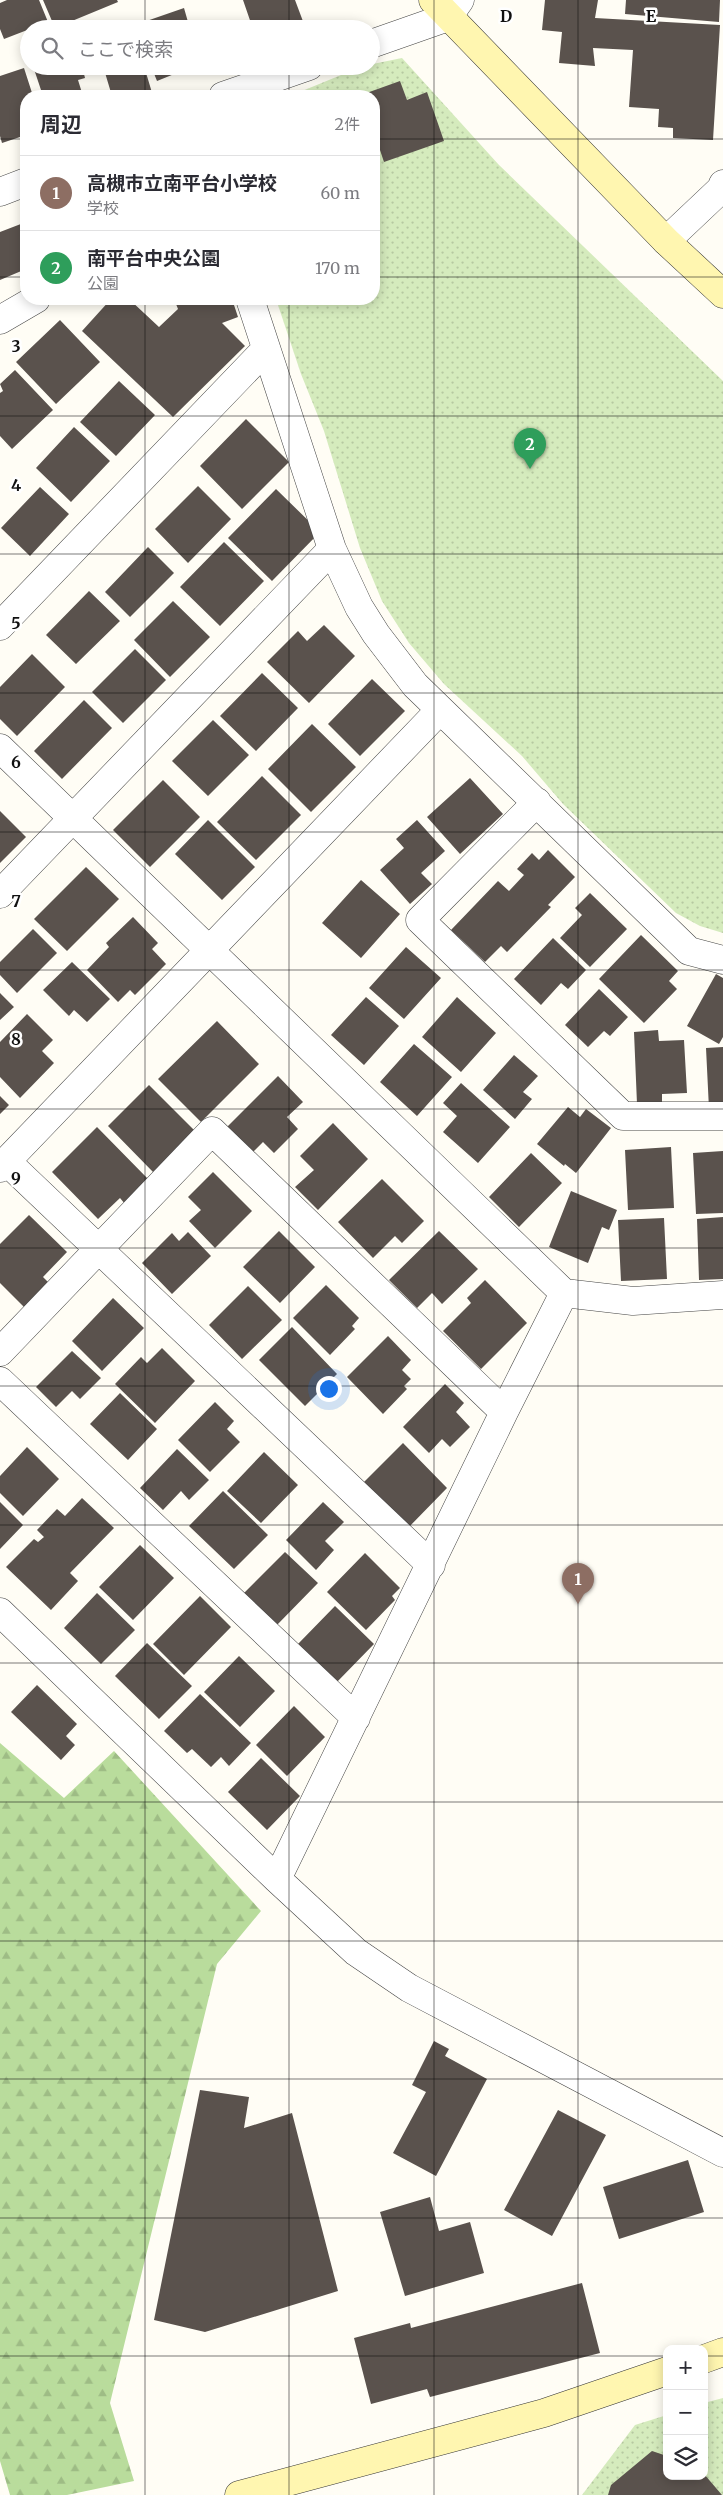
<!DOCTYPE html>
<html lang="ja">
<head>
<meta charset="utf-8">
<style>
  body { margin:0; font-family:Merriweather,"Noto Sans JP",serif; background:#f7f7f7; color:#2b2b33 }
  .controls { position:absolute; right:15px; bottom:15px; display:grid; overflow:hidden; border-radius:10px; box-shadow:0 2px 12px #0003 }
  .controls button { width:45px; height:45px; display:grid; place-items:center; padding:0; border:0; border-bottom:1px solid #e1e1e2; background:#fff; color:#2b2b33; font:25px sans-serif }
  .you { position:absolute; left:328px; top:1388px; width:18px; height:18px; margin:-12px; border:4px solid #fff; border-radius:50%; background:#1a73e8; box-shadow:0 0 0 8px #1a73e833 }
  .badge { display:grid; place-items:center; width:32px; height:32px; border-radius:50%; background:#c4262e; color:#fff; font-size:16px; font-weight:700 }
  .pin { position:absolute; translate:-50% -41px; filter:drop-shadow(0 1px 2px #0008) }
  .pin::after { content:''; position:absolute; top:26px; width:18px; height:15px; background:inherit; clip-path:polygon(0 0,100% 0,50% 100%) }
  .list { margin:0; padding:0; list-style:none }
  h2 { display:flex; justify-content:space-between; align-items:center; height:65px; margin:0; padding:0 20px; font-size:21px }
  h2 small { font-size:16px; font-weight:400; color:#7c7c81 }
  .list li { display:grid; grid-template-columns:32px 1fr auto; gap:15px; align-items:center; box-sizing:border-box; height:75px; padding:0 20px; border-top:1px solid #e1e1e2 }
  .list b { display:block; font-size:19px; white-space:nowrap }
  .list p { margin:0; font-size:16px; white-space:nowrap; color:#7c7c81 }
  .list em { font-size:16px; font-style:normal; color:#7c7c81 }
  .icon { flex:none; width:28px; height:28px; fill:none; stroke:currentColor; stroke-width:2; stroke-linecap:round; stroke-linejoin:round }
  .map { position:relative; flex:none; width:723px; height:2495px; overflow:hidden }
  .search { position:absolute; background:#fff; box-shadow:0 2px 12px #0003; left:20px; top:20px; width:360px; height:55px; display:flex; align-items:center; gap:12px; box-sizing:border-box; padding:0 18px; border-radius:28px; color:#7c7c81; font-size:19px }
  .panel { position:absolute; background:#fff; box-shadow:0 2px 12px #0003; left:20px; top:90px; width:360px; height:215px; border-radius:20px }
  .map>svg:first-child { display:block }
  .forest { fill:url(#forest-firs) }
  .park { fill:url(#park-dots) }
  .building { fill:#5a524d }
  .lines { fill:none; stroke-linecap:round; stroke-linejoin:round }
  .street-casing { stroke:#444; stroke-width:29 }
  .secondary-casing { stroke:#333; stroke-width:29 }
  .street { stroke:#fff; stroke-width:28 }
  .secondary { stroke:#fff6b0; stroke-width:28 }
  .grid { fill:none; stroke:#111; stroke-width:1; stroke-opacity:0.55 }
  .grid-label { font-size:16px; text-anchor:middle; font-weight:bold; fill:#111; stroke:#fff; stroke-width:5; stroke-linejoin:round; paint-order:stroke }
</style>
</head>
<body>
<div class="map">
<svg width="723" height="2495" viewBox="0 0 723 2495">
  <defs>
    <pattern id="forest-firs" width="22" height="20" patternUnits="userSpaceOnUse" patternTransform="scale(1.25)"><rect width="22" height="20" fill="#b9dc9c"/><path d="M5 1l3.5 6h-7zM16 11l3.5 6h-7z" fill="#9ebc85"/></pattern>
    <pattern id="park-dots" width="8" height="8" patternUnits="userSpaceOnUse" patternTransform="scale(1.25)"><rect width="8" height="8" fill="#d5ebbd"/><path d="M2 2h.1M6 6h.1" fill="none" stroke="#b6c8a1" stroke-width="1.8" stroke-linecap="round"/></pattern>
  </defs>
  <rect width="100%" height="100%" fill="#fffdf5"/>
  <path class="forest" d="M0 1743 64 1798 114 1751 261 1911 217 1964 110 2403 134 2481 67 2495H10L0 2461Z"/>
  <path class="park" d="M402 58 499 165 723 381V933L700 926 676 913 563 804 522 756 444 684 409 643 382 601 360 548 324 431 301 374 276 299H374V96H290L363 66Z
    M723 2398V2495H582L635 2425 667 2415V2476H704V2403Z"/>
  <path class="building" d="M7 0H39L48 22 4 39 0 29V3Z
    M43 0H117L118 2 55 28Z
    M243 0H295L304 24 291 29H253Z
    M545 0H598L595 18 720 25 713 140 673 138V128L658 127 659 109 629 107 633 50 593 48 595 66 559 63 562 32 542 30Z
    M626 0H720L719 22 625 14Z
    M184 8 190 29H137L135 25Z
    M129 21 132 29H105V28Z
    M33 66H82L85 78 78 80 83 96H43Z
    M103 66H144L153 96H112Z
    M151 66H194L157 81Z
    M24 68 33 96H26V135L2 143 0 136V76Z
    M400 81 407 100 427 92 444 141 384 162 374 132V96L361 95Z
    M26 222V269L0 280V232Z
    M111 299H129L159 327 178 309 174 299H232L238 317 222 323 245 346 173 417 82 331Z
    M60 320 100 362 56 404 16 362Z
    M15 370 53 410 12 449 0 436V393L3 391 0 384Z
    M119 381 155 415 116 456 80 422Z
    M246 419 289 462 242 509 200 466Z
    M74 427 110 461 71 502 36 468Z
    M198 486 231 519 188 563 155 529Z
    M40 487 69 514 30 556 1 528Z
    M276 489 320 532 272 581 228 538Z
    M224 542 264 581 220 626 180 587Z
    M148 547 174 573 130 617 105 592Z
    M89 591 120 621 76 664 46 635Z
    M173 601 210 637 170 677 134 640Z
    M324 625 355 656 309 703 267 662 298 631 307 641Z
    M135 649 166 680 123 723 92 692Z
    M32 654 65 687 17 736 0 719V687Z
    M262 673 298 708 256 751 220 716Z
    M372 679 405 711 360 756 328 724Z
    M84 700 112 728 62 779 34 751Z
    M213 720 249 755 208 796 172 761Z
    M312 724 356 767 311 812 268 769Z
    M262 776 301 815 256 860 217 822Z
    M470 778 503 814 460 854 427 817Z
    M163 780 200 817 150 867 113 830Z
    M0 811 26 837 0 863Z
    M208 820 255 867 222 900 175 854Z
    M417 820 445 851 421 873 432 884 410 904 380 870 404 848 396 839Z
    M548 850 575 877 548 905 551 907 507 952 501 946 485 962 451 930 498 881 509 891 524 875 517 869 532 853 539 860Z
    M86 867 119 899 67 951 34 919Z
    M361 880 400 914 361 958 322 923Z
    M590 893 627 929 590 967 560 938 582 915 575 908Z
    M133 917 158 943 152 949 166 964 135 995 130 990 118 1002 87 970 109 947 106 943Z
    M33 929 57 953 17 993 0 975V962Z
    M641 935 678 971 669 981 677 989 644 1023 599 979Z
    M553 938 586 970 568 989 561 983 541 1005 514 979Z
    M406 947 441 978 404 1019 369 988Z
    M72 962 110 999 87 1022 74 1010 69 1016 43 990Z
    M716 974 723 978V1037L719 1044 687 1026Z
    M599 989 628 1017 610 1036 604 1031 588 1047 565 1025Z
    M0 993 14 1007 0 1020Z
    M366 997 399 1026 364 1065 331 1035Z
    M457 997 496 1033 461 1072 422 1037Z
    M27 1014 53 1040 42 1051 54 1063 20 1098 0 1077V1042Z
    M217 1021 259 1064 201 1122 158 1079Z
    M658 1030 659 1041 684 1040 687 1093 662 1094V1102L637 1104 634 1032Z
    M414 1044 452 1077 417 1116 380 1082Z
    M723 1047V1108L709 1109 706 1048Z
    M514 1055 538 1076 523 1092 532 1099 515 1119 483 1090Z
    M278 1076 303 1102 287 1117 298 1129 274 1153 263 1142 252 1153 227 1127Z
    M461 1083 510 1127 478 1163 443 1132 457 1116 443 1103Z
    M149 1085 195 1131 153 1172 108 1126Z
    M0 1096 9 1105 0 1114Z
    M568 1107 580 1117 586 1109 611 1128 576 1173 565 1164 564 1166 537 1144Z
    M333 1123 368 1159 318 1210 295 1187 314 1170 300 1156Z
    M97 1127 149 1180 125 1204 120 1198 98 1219 52 1172Z
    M671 1147 674 1208 628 1210 625 1150Z
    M723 1151V1213L696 1214 693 1153Z
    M531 1153 562 1183 519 1227 489 1197Z
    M213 1172 252 1211 215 1248 189 1221 201 1210 188 1197Z
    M382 1179 424 1221 402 1243 395 1236 373 1258 338 1222Z
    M571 1191 617 1210 609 1230 602 1227 588 1263 549 1247Z
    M29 1215 67 1252 43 1277 48 1282 24 1307 0 1283V1244Z
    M723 1217V1279L699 1280 697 1219Z
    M664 1218 667 1279 621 1281 618 1220Z
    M279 1231 315 1267 280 1303 243 1267Z
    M439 1231 478 1269 442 1304 432 1293 417 1308 389 1280Z
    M188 1232 211 1256 172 1294 142 1263 172 1233 179 1241Z
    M485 1280 527 1323 481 1369 443 1331 471 1303 467 1298Z
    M326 1285 359 1318 352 1326 355 1329 330 1355 293 1318Z
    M248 1286 282 1320 242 1359 209 1325Z
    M113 1298 144 1328 102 1371 72 1341Z
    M292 1327 337 1374 305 1406 259 1360Z
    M388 1336 411 1360 402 1370 411 1379 404 1386 407 1389 383 1414 347 1377Z
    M162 1348 195 1381 155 1423 115 1384 141 1357 147 1363Z
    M72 1351 101 1378 80 1399 72 1391 56 1407 36 1387Z
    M445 1384 464 1403 456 1412 470 1427 450 1447 442 1439 429 1453 403 1427Z
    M120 1393 157 1429 128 1460 90 1424Z
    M215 1402 234 1421 227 1429 240 1442 210 1472 178 1440Z
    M403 1443 447 1488 408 1528 363 1483Z
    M27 1447 59 1479 23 1516 0 1493V1476Z
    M177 1449 209 1480 189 1500 181 1491 163 1510 140 1488Z
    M264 1452 298 1485 261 1523 227 1491Z
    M223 1491 268 1535 234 1569 189 1526Z
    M82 1498 114 1528 70 1573 78 1581 51 1610 6 1567 34 1539 38 1542 44 1537 37 1530 57 1509 65 1516Z
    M0 1502 23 1525 0 1549Z
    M323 1502 344 1522 325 1541 334 1550 316 1570 286 1540Z
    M140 1545 174 1578 133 1620 99 1587Z
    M285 1552 318 1583 276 1626 243 1594Z
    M365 1553 400 1588 392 1596 395 1600 366 1630 327 1592Z
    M97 1593 135 1630 101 1664 64 1628Z
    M200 1596 231 1627 184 1675 153 1644Z
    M335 1606 374 1644 337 1682 298 1644Z
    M147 1643 192 1686 159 1719 115 1676Z
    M239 1656 275 1691 240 1727 204 1692Z
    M37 1685 77 1724 66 1736 75 1745 61 1760 11 1712Z
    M200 1694 251 1743 229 1766 221 1757 211 1767 192 1749 187 1753 164 1731Z
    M294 1706 325 1737 287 1776 256 1745Z
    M261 1758 300 1796 267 1830 228 1792Z
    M434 2041 449 2049 445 2056 487 2079 436 2176 393 2153 426 2092 412 2085Z
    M200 2090 249 2097 244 2128 292 2113 338 2291 205 2332 154 2320Z
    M558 2110 606 2135 552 2236 504 2210Z
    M688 2160 704 2212 619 2239 603 2187Z
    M430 2197 439 2231 470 2222 484 2273 405 2296 380 2212Z
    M582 2283 600 2353 430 2397 427 2389 371 2404 354 2338 410 2323 411 2328Z
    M652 2451 667 2456V2476H704V2474L722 2495H608L611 2485Z"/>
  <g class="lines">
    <defs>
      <path id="street" d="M371 44 448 17 460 0
        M223 96 309 66
        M0 192 26 182
        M666 241 721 189 723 184
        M250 299 332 549 359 607 376 634 415 685 689 951 723 960
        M0 320 36 299
        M0 626 266 349
        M0 748 564 1293 633 1301 723 1295
        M537 802 420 920 623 1116H723
        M0 894 332 549
        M6 1161 431 1565
        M0 1168 440 710
        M0 1352 212 1131 504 1412
        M0 1381 356 1718
        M0 1612 277 1879 356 1952 409 1988 723 2153
        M277 1879 504 1412 564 1293"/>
      <path id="secondary" d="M433 0 666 241 723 294
        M704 2359 723 2352
        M239 2495 544 2413 667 2371"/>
    </defs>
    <use href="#street" class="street-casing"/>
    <use href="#secondary" class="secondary-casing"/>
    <use href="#street" class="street"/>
    <use href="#secondary" class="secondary"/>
  </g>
  <path class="grid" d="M145 0V29M289 0V29M434 0V2495M578 0V2495M145 66V96M289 66V96M0 139H26M374 139H723M0 277H26M374 277H723M145 299V2495M289 299V2495M0 416H723M0 554H723M0 693H723M0 832H723M0 970H723M0 1109H723M0 1248H723M0 1386H723M0 1525H723M0 1663H723M0 1802H723M0 1941H723M0 2079H723M0 2218H723M0 2356H667M704 2356H723"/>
  <g class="grid-label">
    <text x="506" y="22">D</text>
    <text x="651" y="22">E</text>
    <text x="16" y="352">3</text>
    <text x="16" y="491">4</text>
    <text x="16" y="629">5</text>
    <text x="16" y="768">6</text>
    <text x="16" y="907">7</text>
    <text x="16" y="1045">8</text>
    <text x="16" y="1184">9</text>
  </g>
</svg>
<div class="controls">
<button>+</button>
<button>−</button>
<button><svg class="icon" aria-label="layers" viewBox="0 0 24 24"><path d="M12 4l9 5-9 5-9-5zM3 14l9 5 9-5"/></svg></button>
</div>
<div class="you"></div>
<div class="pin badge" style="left:578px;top:1604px;background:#8d6e63">1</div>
<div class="pin badge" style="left:530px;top:469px;background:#2e9e5b">2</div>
<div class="search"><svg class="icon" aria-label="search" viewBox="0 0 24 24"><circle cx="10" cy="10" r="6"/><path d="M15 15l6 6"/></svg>ここで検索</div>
<section class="panel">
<h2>周辺<small>2件</small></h2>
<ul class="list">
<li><span class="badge" style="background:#8d6e63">1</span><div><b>高槻市立南平台小学校</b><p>学校</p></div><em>60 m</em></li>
<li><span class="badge" style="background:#2e9e5b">2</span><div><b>南平台中央公園</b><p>公園</p></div><em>170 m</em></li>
</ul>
</section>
</div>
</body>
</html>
